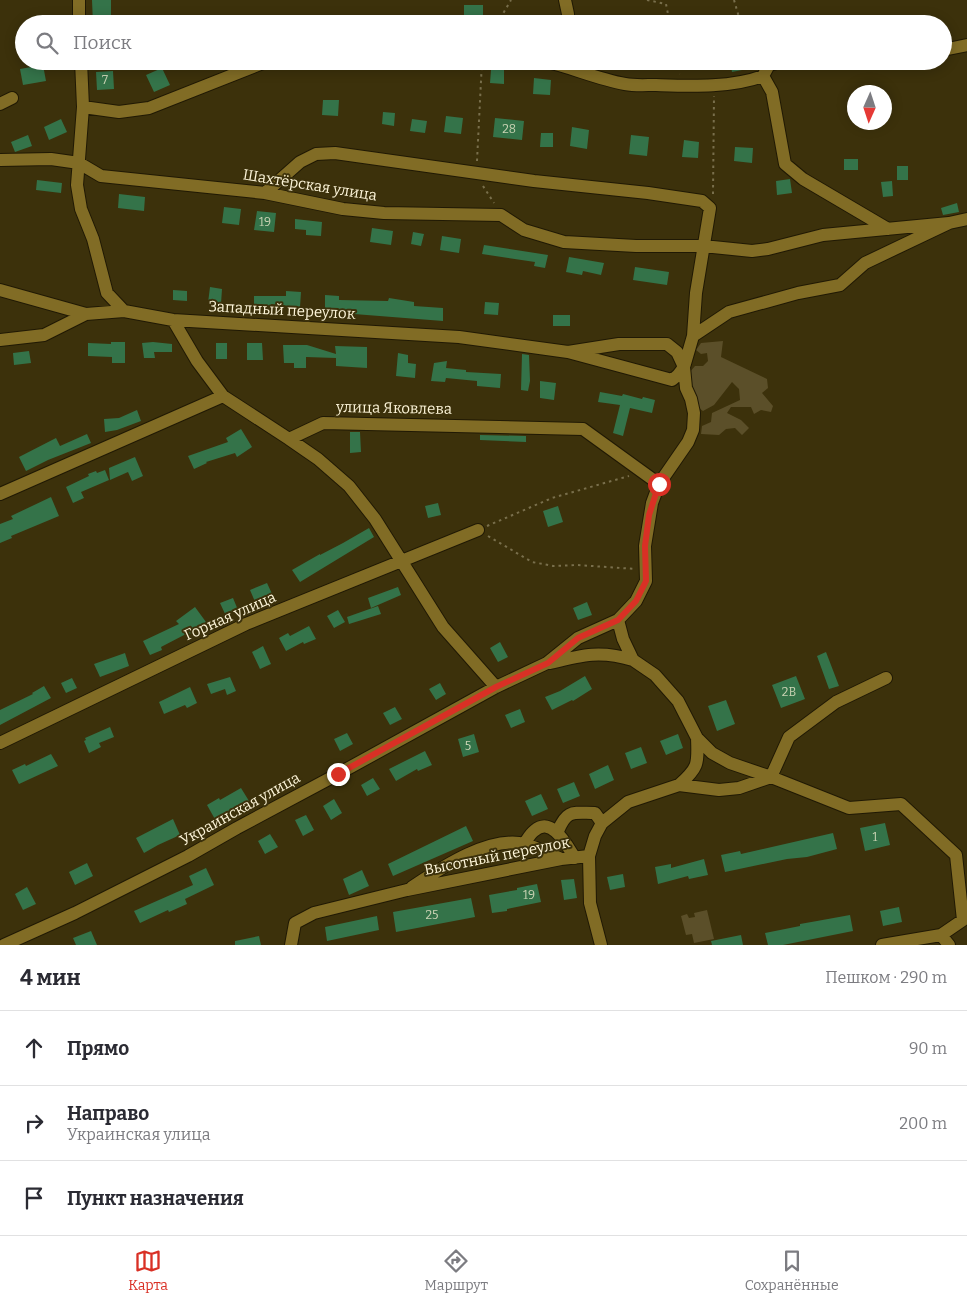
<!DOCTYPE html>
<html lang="ru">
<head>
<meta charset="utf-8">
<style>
  body { margin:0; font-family:Bitter,serif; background:#f7f7f7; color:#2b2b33 }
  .compass { position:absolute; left:847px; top:85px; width:45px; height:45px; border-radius:50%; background:#fff; box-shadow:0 2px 12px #0003; rotate:183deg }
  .stop { position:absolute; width:15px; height:15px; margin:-11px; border:4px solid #d93025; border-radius:50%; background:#fff }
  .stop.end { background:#d93025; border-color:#fff; box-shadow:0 1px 5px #0008 }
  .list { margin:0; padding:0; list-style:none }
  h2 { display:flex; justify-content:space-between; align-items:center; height:65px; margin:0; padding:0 20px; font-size:21px }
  h2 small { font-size:16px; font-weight:400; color:#7c7c81 }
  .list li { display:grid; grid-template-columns:32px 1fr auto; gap:15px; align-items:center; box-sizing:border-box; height:75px; padding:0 20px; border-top:1px solid #e1e1e2 }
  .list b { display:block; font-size:19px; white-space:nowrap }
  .list p { margin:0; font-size:16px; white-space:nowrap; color:#7c7c81 }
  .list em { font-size:16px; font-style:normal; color:#7c7c81 }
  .icon { flex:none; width:28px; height:28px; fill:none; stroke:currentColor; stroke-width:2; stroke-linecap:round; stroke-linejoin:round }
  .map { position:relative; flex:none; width:967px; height:945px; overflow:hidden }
  .search { position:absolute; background:#fff; box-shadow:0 2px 12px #0003; left:15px; right:15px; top:15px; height:55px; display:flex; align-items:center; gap:12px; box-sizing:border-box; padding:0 18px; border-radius:28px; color:#7c7c81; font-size:19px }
  .sheet { height:290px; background:#fff }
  nav { display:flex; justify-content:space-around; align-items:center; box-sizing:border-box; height:70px; border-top:1px solid #e1e1e2; background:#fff; font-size:14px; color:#7c7c81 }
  nav a { display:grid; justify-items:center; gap:2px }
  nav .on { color:#d93025 }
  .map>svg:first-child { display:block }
  .green { fill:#5b4f29 }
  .building { fill:#347349 }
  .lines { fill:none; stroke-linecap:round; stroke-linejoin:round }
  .minor-casing { stroke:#201904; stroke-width:14 }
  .path { stroke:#796f4c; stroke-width:2; stroke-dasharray:2.5 4; stroke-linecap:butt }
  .minor { stroke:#816c25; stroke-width:12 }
  .route { stroke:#d93025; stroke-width:6 }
  .labels { text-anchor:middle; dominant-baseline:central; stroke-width:4; stroke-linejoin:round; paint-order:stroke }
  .number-label { font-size:12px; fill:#cbd4b5 }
  .street-label { font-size:15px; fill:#fdf5d9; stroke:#3c310b }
</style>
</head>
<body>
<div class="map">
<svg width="967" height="945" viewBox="0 0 967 945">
  <rect width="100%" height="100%" fill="#3c310b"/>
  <path class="green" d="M723 341 721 357 767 379 768 388 762 393 773 406 771 412 761 410 754 414 751 407H731L727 413 741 420 749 428 742 435 735 428 726 429 719 435 701 434 702 426 711 422 712 413 740 400 739 389 732 382 714 405 703 411C692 403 691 386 689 373L695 366H703L708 361 707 353 701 354 696 350 701 343Z
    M707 910 714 939 694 943 692 934 686 935 681 916 687 914 689 918 695 917 694 913Z"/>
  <path class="building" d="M92 0H111V24H93Z
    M464 5H483V19H464Z
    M730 61H745L747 69 732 72Z
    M43 65 46 81 23 85 20 69Z
    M162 68 170 85 154 92 146 75Z
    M491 70H504V84L490 83Z
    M113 71 114 89 97 90 96 72Z
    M534 78 551 80 550 95 533 94Z
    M323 100H339L338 116 322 115Z
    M383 112 395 113 394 126 382 124Z
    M446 116 463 118 461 134 444 132Z
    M495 118 524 121 522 140 493 137Z
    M61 119 67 132 49 140 44 127Z
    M412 119 427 121 425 133 410 131Z
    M572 127 589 130 587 149 570 146Z
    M541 133H553V147H540Z
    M28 135 32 146 15 152 11 142Z
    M631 135 649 137 647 156 629 154Z
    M684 140 699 142 698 158 682 157Z
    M735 147 753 148 752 163 734 161Z
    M844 159H858V170H844Z
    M897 166H908V180H897Z
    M790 179 792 193 777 195 776 181Z
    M37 180 62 183 61 193 36 190Z
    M892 181 893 196 883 197 881 182Z
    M119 194 145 197 144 211 118 208Z
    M957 203 959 212 943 215 941 208Z
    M224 207 241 209 239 225 222 223Z
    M257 211 276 213 274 232 254 230Z
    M295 219 322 222 321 236 306 235V230L295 229Z
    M372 228 393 231 391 245 370 242Z
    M413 232 424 234 421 246 411 244Z
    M442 236 461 239 459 253 440 250Z
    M484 245 548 255 545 268 534 266 535 262 482 254Z
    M569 257 604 263 601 275 583 271 582 275 566 272Z
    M635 267 669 272 667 285 633 280Z
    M210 287 222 289 221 304 208 303Z
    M173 290 187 291V301L173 300Z
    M286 291 301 292 300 307 271 304V312L254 313V296H286Z
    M325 295 339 296V300L388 301 389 298 414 302V306L443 308V321L354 314V311L325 310Z
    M485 302 499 303 498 315 484 314Z
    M553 315H570V326H553Z
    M111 342H125V363H112V357L88 356V343L111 344Z
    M153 342 172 344V352H154L155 358H144L142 343Z
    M216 343H227V359H216Z
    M247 343H262L263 360H247Z
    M283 345H307L336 354 335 346 367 347V368L336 366V358L306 357V368H294V363H284Z
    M29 351 31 363 14 365 13 353Z
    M398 353 408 355V363L416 364 415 378 396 376Z
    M522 354 529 355 530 381 528 391 521 390Z
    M447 361 446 368 466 370V372L501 374 500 388 477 386V381L446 378 445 382 431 381 434 363Z
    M540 381 556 383 554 400 540 398Z
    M600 392 622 396 623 394 642 399 643 397 655 400 652 413 630 408 623 436 613 433 620 405 598 402Z
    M137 410 141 421 117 430 105 432 104 419 119 418Z
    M241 429 252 447 237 457 235 453 206 462 207 463 194 469 188 456 228 442 226 438Z
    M350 432H360L361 452 350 453Z
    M87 434 91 443 48 460 26 471 19 457 56 438 60 446Z
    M480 435 526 436V442L480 440Z
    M135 457 143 476 132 481 128 472 110 480 109 468Z
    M105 470 109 480 81 492 84 498 73 503 66 487 89 476 88 474 96 471 97 473Z
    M51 497 59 516 11 536 12 538 0 543V524L13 519 11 516Z
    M438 503 441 515 428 518 425 506Z
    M558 506 563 522 548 527 543 511Z
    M369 528 374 537 300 582 292 570 320 554V555L343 543Z
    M267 583 273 596 256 604 250 590Z
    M398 587 401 595 371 608 368 598Z
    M233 598 238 610 226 616 220 603Z
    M587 602 592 615 578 620 573 608Z
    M378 606 381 614 349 624 347 617Z
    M195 607 206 622 187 636 186 634 161 647 162 650 150 655 143 641 179 624 176 621Z
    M338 610 345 622 334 628 327 616Z
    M309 626 316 639 304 644 303 642 286 651 279 638 288 633 290 636Z
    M500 642 508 657 498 662 490 648Z
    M263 646 271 664 260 669 252 652Z
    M826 652 839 686 829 689 817 656Z
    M125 653 129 666 100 677 94 664Z
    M585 676 592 689 573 701 572 700 552 710 545 697 560 691Z
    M796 676 805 699 781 708 772 685Z
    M230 677 236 691 227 695 225 689 211 694 207 684Z
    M72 678 77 688 66 693 61 683Z
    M440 683 446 694 436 700 429 689Z
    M44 686 51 698 0 725V710L33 694 32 693Z
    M190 687 197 703 187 708 185 705 164 714 159 702Z
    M726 700 735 724 717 731 708 706Z
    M395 707 402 719 390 725 383 713Z
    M520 709 525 722 511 728 505 715Z
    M110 727 114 737 99 743 101 747 89 753 84 741 86 740 85 738Z
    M347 733 353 744 340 751 334 739Z
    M474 734 479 752 463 757 458 739Z
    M678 734 683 748 666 755 660 741Z
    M641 747 647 763 631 769 625 753Z
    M425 751 432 765 418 771 417 769 396 781 389 769Z
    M51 754 58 766 19 784 12 770 25 764 26 766Z
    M608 765 614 780 595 789 589 774Z
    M373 778 380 789 367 796 361 785Z
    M574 782 580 796 563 803 557 789Z
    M241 788 249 801 216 821 207 805 219 798 220 800Z
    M541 794 548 809 532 816 525 801Z
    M334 799 342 813 331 820 323 806Z
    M306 815 314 830 303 836 295 820Z
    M173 819 180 835 158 845 144 853 136 838Z
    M885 823 890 845 865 851 860 828Z
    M466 826 473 841 393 876 388 864Z
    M833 833 837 849 807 857 787 859 725 872 721 855 740 851 741 854Z
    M270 834 278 847 265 854 258 841Z
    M704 859 708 875 689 879 688 876 658 884 655 867 671 864V868Z
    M87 863 93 876 75 885 69 872Z
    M206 868 214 885 185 899 187 904 169 912 168 910 140 923 134 911 193 885 189 876Z
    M362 870 369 886 349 895 343 879Z
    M623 874 625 887 610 890 607 877Z
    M574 879 577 898 564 900 561 880Z
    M537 884 541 902 507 909V911L492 913 489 895 517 890V888Z
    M27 887 36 904 23 910 15 894Z
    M471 898 475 917 396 932 393 912Z
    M899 907 902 922 883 926 880 911Z
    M850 915 853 931 783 945H768L765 933 800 926V924L817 921Z
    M377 916 379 930 327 941 325 927Z
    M91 931 97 945H76L73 938Z
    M741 935 743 945H712L711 941Z
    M259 936 261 945H235V941Z"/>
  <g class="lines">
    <defs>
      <path id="minor" d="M79 0V24
        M565 0 568 14V24
        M943 50 967 45
        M81 61 83 107 77 185 81 209 93 239 107 293 124 311
        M543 61C571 67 597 79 625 84 635 86 646 85 656 85 689 86 731 88 763 76L769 65 784 61
        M763 76 772 92 785 164 803 179 888 229
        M0 104 12 98
        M83 107 119 112 149 108 268 61
        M0 160 51 159 79 163 101 176 265 193 343 209 384 213 501 215 524 230 564 242 636 246H703L752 251 768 249 823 235 949 223 967 219
        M265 193 300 162 316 154 335 153 534 181 648 193 702 201 710 208 696 293 693 336
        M0 290 86 314
        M173 320 197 361 223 396
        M0 340 44 335 86 314 124 311 173 320 459 337 568 352 672 380 678 375 684 367 677 352 667 344H619L568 352
        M289 439 318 459 349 486 375 519 443 627 496 687
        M0 494 223 396 289 439 323 423 583 429 659 484
        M618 620 623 639 633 660 655 675 678 701 697 738 712 753 730 763 771 777 789 737 836 702 886 678
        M550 663C582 655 600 650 633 660
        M0 743 246 624 478 530
        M679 785C699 767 698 764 697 738
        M558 831C567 809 573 813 595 813L602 823
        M524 844C527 840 530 834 534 831 552 815 567 846 575 858
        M589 856 590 903 601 945
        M412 887C441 868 490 835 525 844 538 848 550 854 561 859
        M4 945 75 913 188 856 237 828 338 774 496 687 547 663 578 638 618 620 636 601 646 581 645 546 652 503 659 484 688 442 693 430 694 413 691 399 686 388 684 367 693 336 729 312 798 293 840 285 865 263 949 223
        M291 945 295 923 314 913 407 890 561 859 589 856 595 836 602 823 628 802 679 785 719 790 739 788 771 777 849 808 901 804 956 855 963 920 941 935 949 945
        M882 945 941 935"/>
    </defs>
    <use href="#minor" class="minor-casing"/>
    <path class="path" d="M647 0 666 4 670 24
      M734 0 741 24
      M497 24 511 0
      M678 61 680 74
      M477 161 482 61
      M483 186 494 203
      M713 194 714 96
      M487 526 552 498 629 476
      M488 536 532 562 553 566 577 565 636 569"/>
    <use href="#minor" class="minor"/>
  </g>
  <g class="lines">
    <path class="route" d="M338 774 496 687 548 663 578 638 618 620 636 601 646 581 645 546 649 515 659 484"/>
  </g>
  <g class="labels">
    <g class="number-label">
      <text x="105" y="80">7</text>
      <text x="509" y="129">28</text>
      <text x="265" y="222">19</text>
      <text x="789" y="692">2В</text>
      <text x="468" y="746">5</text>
      <text x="875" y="837">1</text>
      <text x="529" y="895">19</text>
      <text x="432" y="915">25</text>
    </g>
    <g class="street-label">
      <text transform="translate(310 185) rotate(9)">Шахтёрская улица</text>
      <text transform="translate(282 310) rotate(3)">Западный переулок</text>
      <text transform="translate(394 408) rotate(1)">улица Яковлева</text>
      <text transform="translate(230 616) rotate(-24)">Горная улица</text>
      <text transform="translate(240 809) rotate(-29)">Украинская улица</text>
      <text transform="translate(497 856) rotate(-11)">Высотный переулок</text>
    </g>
  </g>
</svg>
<svg class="compass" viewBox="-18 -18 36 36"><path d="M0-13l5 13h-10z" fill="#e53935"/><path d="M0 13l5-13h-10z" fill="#7c7c81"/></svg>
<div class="stop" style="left:659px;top:484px"></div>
<div class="stop end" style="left:338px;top:774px"></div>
<div class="search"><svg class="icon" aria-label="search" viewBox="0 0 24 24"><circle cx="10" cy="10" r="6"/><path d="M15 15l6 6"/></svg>Поиск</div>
</div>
<section class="sheet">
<h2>4 мин<small>Пешком · 290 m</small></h2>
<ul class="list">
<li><svg class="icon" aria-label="ahead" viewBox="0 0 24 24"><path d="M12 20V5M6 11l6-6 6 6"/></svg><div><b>Прямо</b></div><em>90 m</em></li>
<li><svg class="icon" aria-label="right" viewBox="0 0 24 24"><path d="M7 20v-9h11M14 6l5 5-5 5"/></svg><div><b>Направо</b><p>Украинская улица</p></div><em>200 m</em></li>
<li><svg class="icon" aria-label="arrive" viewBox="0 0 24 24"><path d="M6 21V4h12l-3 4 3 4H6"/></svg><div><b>Пункт назначения</b></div></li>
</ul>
</section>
<nav>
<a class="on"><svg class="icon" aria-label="map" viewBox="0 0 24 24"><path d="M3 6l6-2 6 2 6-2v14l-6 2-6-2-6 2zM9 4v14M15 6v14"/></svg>Карта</a>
<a><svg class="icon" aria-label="directions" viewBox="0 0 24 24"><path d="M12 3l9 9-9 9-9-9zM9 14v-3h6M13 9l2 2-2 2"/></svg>Маршрут</a>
<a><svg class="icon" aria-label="saved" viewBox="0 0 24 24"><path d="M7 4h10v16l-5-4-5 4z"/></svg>Сохранённые</a>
</nav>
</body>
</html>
